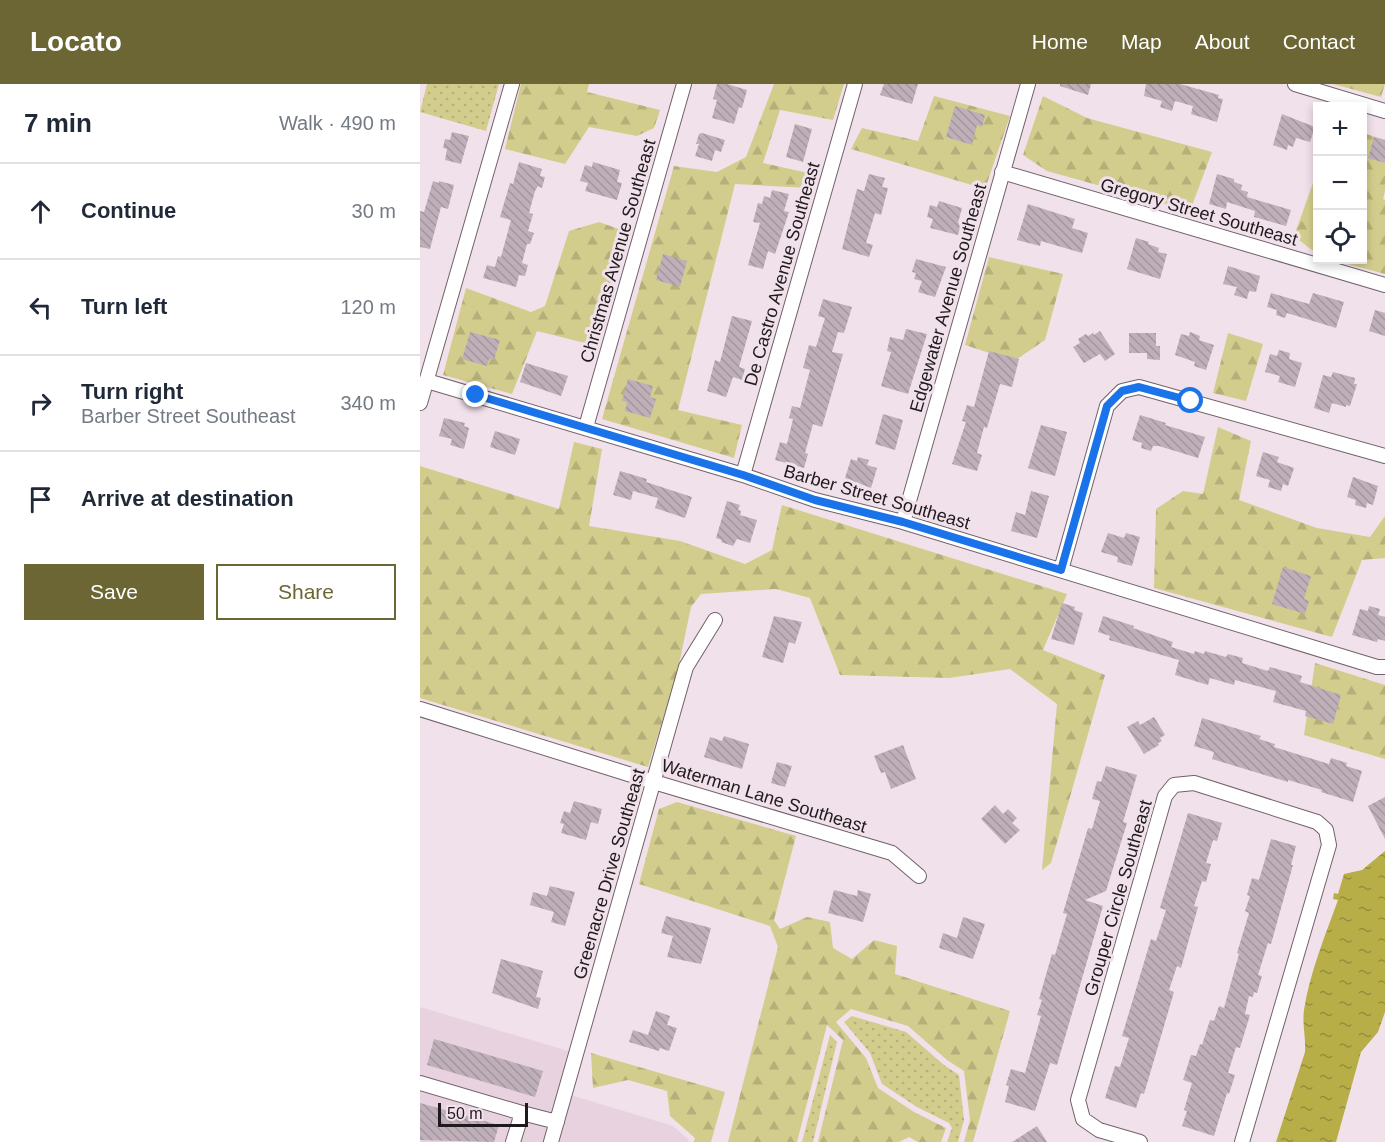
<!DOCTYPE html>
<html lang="en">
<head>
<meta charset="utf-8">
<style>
  body { margin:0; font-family:Helvetica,sans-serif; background:#f2f2f3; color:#1f2937 }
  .controls { position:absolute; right:18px; top:18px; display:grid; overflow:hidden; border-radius:0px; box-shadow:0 3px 9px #0003 }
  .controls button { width:54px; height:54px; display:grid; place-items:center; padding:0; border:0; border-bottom:2px solid #e0e1e3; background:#fff; color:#1f2937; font:30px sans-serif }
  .scale { position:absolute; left:18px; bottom:15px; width:90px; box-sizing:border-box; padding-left:6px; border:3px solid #201a1d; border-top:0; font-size:16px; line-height:21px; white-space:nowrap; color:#201a1d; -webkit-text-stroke:4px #f1e1ea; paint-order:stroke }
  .stop { position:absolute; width:18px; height:18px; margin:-14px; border:4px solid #1a73e8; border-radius:50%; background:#fff }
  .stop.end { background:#1a73e8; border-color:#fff; box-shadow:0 2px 6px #0008 }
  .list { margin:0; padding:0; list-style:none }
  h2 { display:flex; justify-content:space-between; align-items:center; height:78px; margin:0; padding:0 24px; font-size:26px }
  h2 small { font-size:20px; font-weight:400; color:#747a83 }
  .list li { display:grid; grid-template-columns:39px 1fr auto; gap:18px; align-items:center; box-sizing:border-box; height:96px; padding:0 24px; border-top:2px solid #e0e1e3 }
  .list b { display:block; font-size:22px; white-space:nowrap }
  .list p { margin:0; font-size:20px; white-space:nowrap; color:#747a83 }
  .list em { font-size:20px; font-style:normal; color:#747a83 }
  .actions { display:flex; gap:12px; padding:18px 24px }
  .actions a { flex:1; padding:14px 0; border:2px solid #6b6633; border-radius:0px; text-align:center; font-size:21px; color:#6b6633 }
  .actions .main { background:#6b6633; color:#fff }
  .icon { flex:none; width:33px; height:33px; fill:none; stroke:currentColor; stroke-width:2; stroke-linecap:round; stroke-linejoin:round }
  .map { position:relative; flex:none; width:965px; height:1058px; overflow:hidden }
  header { display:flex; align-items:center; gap:36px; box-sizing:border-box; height:84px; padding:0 30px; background:#6b6633; color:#fff }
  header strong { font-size:28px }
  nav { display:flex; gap:33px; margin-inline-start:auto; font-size:21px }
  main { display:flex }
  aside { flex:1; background:#fff }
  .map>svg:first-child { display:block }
  .built { fill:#e9d2df }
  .grass { fill:url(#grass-dots) }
  .forest { fill:url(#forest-firs) }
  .water { fill:url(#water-ripples) }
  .building { fill:url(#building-back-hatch) }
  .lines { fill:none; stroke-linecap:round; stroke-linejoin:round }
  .minor-casing { stroke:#70626a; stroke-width:16 }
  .minor { stroke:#fff; stroke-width:14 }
  .route { stroke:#1a73e8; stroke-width:8 }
  .labels { text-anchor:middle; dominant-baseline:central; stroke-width:6; stroke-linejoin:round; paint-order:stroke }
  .street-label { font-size:18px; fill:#201a1d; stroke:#f1e1ea }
</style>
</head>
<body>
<header>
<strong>Locato</strong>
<nav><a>Home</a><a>Map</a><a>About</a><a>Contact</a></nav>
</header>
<main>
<aside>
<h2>7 min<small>Walk · 490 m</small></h2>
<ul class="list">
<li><svg class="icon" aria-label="ahead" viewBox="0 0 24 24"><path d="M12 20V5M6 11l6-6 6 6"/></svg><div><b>Continue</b></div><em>30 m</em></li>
<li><svg class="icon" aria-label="left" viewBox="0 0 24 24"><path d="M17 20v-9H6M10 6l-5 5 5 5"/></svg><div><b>Turn left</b></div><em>120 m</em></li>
<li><svg class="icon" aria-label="right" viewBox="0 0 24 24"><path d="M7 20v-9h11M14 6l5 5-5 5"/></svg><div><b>Turn right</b><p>Barber Street Southeast</p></div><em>340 m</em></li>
<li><svg class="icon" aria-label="arrive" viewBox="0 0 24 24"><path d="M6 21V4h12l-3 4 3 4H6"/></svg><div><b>Arrive at destination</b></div></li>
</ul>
<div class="actions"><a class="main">Save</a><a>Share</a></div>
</aside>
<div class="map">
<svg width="965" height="1058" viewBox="0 0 965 1058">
  <defs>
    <pattern id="grass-dots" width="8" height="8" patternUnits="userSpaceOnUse" patternTransform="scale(1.5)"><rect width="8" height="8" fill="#d3cd8d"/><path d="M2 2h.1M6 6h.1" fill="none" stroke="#b5af79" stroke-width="1.8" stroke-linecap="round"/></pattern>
    <pattern id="forest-firs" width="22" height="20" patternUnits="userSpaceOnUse" patternTransform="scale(1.5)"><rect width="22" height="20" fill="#d3cd8d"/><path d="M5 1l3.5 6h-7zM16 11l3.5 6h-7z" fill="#b5af79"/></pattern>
    <pattern id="water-ripples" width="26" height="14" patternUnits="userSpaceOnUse" patternTransform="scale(1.5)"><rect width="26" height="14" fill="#b8ae48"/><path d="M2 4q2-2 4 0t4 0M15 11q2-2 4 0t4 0" fill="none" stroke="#958d3b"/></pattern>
    <pattern id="building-back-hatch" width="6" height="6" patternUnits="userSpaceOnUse" patternTransform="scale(1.5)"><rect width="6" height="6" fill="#beafb8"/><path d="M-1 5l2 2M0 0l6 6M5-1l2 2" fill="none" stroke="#a3969e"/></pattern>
  </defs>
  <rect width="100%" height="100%" fill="#f1e1ea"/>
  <path class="built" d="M0 923 152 968 126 1058H0Z
    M151 1011 253 1042 269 1056 268 1058H138Z"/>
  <path class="grass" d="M7 0H79L66 47 0 28Z
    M432 932 486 948 524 981 539 991 544 1036 538 1058H527L532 1044 529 1039 497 1023 462 1000 450 969 424 938Z
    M410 951 417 958 393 1058H382Z"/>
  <path class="forest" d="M101 0H169L167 8 240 26 234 44 217 52 169 43 145 80 85 65Z
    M354 0H424L413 36 360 26 343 79 393 90 388 104 315 100 258 326 322 341 314 374 182 335 254 82 297 88 326 73Z
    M913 0H965L961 13Z
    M514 12 590 32 565 105 431 65 442 44 498 57Z
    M623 12 667 34 792 68 770 127 627 87 603 71Z
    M943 49 965 56V107L963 115 965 116V190L913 176H942Z
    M897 88V170L874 152Z
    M179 138 210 149 173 261 117 247 92 310 23 291 46 204 111 228 125 222 149 147Z
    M569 173 643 190 625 256 594 277 545 261Z
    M808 249 843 260 826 317 793 309Z
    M798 343 831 357 819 416 897 444 950 453 965 432V474L942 476 912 553 734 504 736 425 763 407 783 410Z
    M154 358 182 365 169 442 260 457 325 480 352 466 362 421 647 510 623 566 685 591 631 779 622 786 637 620 590 585 529 594 420 591 390 514 356 505 281 510 271 523 257 590 228 683 0 614V382L139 425Z
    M895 579 965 601V675L884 651Z
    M257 718 376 752 354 836 360 845 387 833 410 838 413 864 432 875 454 856 477 862 475 890 590 927 553 1058H544L550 1036 544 987 527 976 488 942 431 925 416 938 446 974 458 1004 494 1028 526 1044 521 1058H498L489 1053 479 1058H398L423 956 407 941 377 1058H308L358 863 350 842 219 800 239 725Z
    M171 969 305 1008 291 1058H274L275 1054 250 1032 247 1007 208 996 173 1004Z"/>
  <path class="water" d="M965 767V928L958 948 941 968 916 1058H856L885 968C886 954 882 940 884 926 890 888 905 852 918 816L913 815 914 809 918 810 924 790 942 786Z"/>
  <path class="building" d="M297 0H307L327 6 322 24 319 23 314 40 292 34 297 16 293 15Z
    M464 0H498L492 20 460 11Z
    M640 0H671L668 11 640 2Z
    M726 0H760L799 11 798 14 803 15 797 38 771 30 773 22 755 17 752 27 740 23 742 17 724 12Z
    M535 22 565 31 562 43 557 41 552 61 526 53Z
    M862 30 895 43 890 58 876 54 873 63 868 61 867 66 853 61Z
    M375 40 392 45 383 78 366 73Z
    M32 48 49 52 41 80 25 76 27 65 23 64 25 55 30 56Z
    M282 49 305 56 301 68 295 66 292 77 275 72 279 60H276L279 50Z
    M954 53 965 56V79L948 74Z
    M99 78 122 85 120 92 125 93 122 104 118 102 115 107 109 129 113 130 108 147 114 149 110 160H107L102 179 108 181 105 192 99 191 96 203 63 194 67 181 75 183 78 172 81 173 91 136 80 133 90 99 93 100Z
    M173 78 200 86 197 98 202 99 197 116 165 107 168 99 160 97 165 81 172 83Z
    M449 90 465 94 462 103 468 104 461 131 455 129 446 159 453 161 449 173 422 165 437 105 444 107Z
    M797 90 814 95V98L822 101 821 106 828 108 827 113 871 126 866 142 834 133 835 127 807 118 806 125 789 120Z
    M13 97 19 99V97L34 101 28 125 21 123 10 165 0 163V127L4 128Z
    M352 106 369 110 364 127 369 128 355 170 348 167 343 185 328 181 340 139 333 138 338 119 342 120 344 112 350 114Z
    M519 117 542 124 538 139 541 140 538 151 510 144 513 135 507 133 510 121 517 123Z
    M608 120 655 135 652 144 668 149 662 169 621 157 620 162 597 156Z
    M716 154 729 158 728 160 739 164 738 168 747 170 740 195 707 185Z
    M243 170 267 177 260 203 236 196Z
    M496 175 526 183 515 213 498 208 502 197 494 195 496 189 492 188Z
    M808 182 840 192 836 208 829 207 827 215 814 211 817 203 803 200Z
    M851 209 889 220 893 209 924 218 916 244 867 229 865 234 856 231 857 226 847 223Z
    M403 215 432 223 424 249 418 248 412 268 423 270 402 343 393 340 385 369 388 370 384 384 355 376 360 358 367 360 373 335 369 334 372 322 380 324 390 286 383 284 389 261 396 263 405 234 398 232Z
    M955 226 965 229V252L949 247Z
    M312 232 332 237 319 283 325 285 322 296 313 293 306 313 287 307 295 276 300 278Z
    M486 245 507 250 488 310 461 302 471 268 467 267 470 253 483 256Z
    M680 247 695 270 685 277 680 270 664 279 653 263 660 259 658 255 666 250 668 252 673 249 674 251Z
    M50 248 80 256 74 276 69 275 67 282 42 275Z
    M770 248 780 252 779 256 794 261 786 286 774 282 775 278 755 271 761 250 769 252Z
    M709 249H736V262H740V276L727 275V269H709Z
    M859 266 870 269 869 275 882 279 875 303 858 298 860 292 845 288 850 270 857 272Z
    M569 267 599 275 592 303 580 300 567 344 564 343 557 369 562 371 557 387 532 380 546 338 542 337 547 321 554 323Z
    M106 279 148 292 141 312 100 298Z
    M913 288 935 294 934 300H937L930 322 926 321V323L912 319 909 329 894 324 903 291 911 293Z
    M208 295 233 302 230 313 236 315 230 334 205 327 207 318 202 317Z
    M463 330 483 336 475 366 455 360Z
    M720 331 746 339 745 341 785 353 778 374 739 362H733L731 367 721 364 722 359 712 356Z
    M24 334 45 339 44 342 49 344 44 365 30 361 32 355 19 352Z
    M621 341 647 348 635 392 608 384Z
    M75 347 100 355 95 371 70 363Z
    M843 368 859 373 857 378 874 384 868 402 863 400 861 407 848 403 850 396 836 392Z
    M438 373 449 376 447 381 457 384 451 404 425 394 431 375 437 377Z
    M200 387 227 395 226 398 272 413 265 434 235 424 238 414 213 407 211 416 193 411Z
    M933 393 958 402 953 421 947 419 946 424 935 421 936 416 927 413Z
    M611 407 629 412 617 454 591 447 596 428 605 431Z
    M307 417 320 421 318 426 321 427 320 431 337 436 330 459 317 455 313 462 301 458 302 456 296 454Z
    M688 449 704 454 706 449 720 453 712 482 697 478 698 473 681 468Z
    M863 483 891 492 884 515 889 517 885 530 852 520Z
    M642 519 655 523 654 526 663 529 654 561 631 555Z
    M949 522 960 525 958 531 965 533V557L958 555 957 558 932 551 940 525 948 527Z
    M354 532 382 538 375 560 369 558 363 579 342 573Z
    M683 532 714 542 713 544 753 558 751 563 774 570 775 567 784 570 785 567 806 573 808 570 823 574 822 579 848 587 850 583 882 592 880 598 921 611 913 640 885 632 886 627 853 618 856 607 815 596 814 601 790 594 788 601 755 591 759 576 689 556 690 552 678 548Z
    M734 633 745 651 740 654 742 657 738 659 739 661 724 670 707 643 718 637 720 641Z
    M782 634 841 652 839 655 855 660 854 663 909 680 911 674 927 679 926 682 942 687 933 718 901 708 902 706 868 696V698L792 675 794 668 774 662Z
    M304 652 329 660 322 685 284 673 290 653 302 657Z
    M483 661 496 695 471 705 465 688 461 689 454 672Z
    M357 678 372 682 365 703 351 699Z
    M686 682 717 691 703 738 707 739 686 807 665 816 683 822 637 981 630 979 615 1027 585 1018 589 1002 586 1001 591 985 605 989 621 932 617 931 622 916 619 915 632 870 635 871 647 830 643 829 668 744 672 745 680 717 672 715 677 697 681 698Z
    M965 713V755L948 722Z
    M154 717 182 725 178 740 171 738 166 756 141 749 144 740 140 739 144 727 150 729Z
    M575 721 583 730 588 725 597 734 592 739 600 746 585 760 561 735Z
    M768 729 802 739 797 757 793 756 786 779 791 780 786 798 782 797 774 822 778 823 761 884 757 882 749 906 754 908 724 1010 721 1009 716 1024 685 1014 695 982 700 983 709 954 702 952 731 855 736 857 746 826 740 824Z
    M851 755 876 762 871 781H873L851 860 848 859 838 891 842 892 837 909 834 908 833 913 829 912 825 930 830 931 820 964 816 963 808 989 815 991 809 1010 807 1009 794 1052 762 1042 767 1027 764 1026 772 999 763 996 771 971 776 972 780 960 782 961 790 936 794 937 799 922 804 924 819 870 817 869 829 829 825 827 830 812 827 811 832 794 839 796Z
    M130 802 155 808 145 842 131 838 134 828 110 821 113 808 127 812Z
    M414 806 437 812 438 806 451 810 443 838 408 829Z
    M246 832 291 844 281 880 247 873 253 852 241 849Z
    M543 833 565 840 553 875 519 864 523 849 537 854Z
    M81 875 123 887 116 913 121 914 118 925 72 909Z
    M236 927 250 932 247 941 257 944 249 967 240 964 239 967 209 958 213 946 228 951Z
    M14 955 123 987 115 1013 7 981Z
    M0 1019 79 1041 74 1058 0 1056Z
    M617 1042 627 1058H592Z"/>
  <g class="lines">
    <defs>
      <path id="minor" d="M875 0 965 27
        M582 88 965 201
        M7 297 323 391 395 416 483 438 957 583H965
        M0 319 92 0
        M166 343 264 0
        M323 391 435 0
        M483 438 608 0
        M641 486 687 322 702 307 719 303 965 372
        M0 625 234 698 472 769 499 792
        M0 999 102 1029
        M93 1058 102 1029 137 1038
        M131 1058 266 583 295 536
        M720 1058 679 1046 663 1035 658 1016 745 712 754 701 774 699 897 738 906 746 909 761 822 1058"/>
    </defs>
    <use href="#minor" class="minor-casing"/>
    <use href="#minor" class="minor"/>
  </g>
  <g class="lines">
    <path class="route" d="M56 311 323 391 395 416 483 438 641 486 687 322 702 307 719 303 771 317"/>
  </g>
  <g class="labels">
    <g class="street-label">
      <text transform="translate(779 128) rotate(16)">Gregory Street Southeast</text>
      <text transform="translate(198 167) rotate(-74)">Christmas Avenue Southeast</text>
      <text transform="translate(362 190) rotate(-74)">De Castro Avenue Southeast</text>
      <text transform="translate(528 214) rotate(-74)">Edgewater Avenue Southeast</text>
      <text transform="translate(457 413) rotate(16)">Barber Street Southeast</text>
      <text transform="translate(344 712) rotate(17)">Waterman Lane Southeast</text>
      <text transform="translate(189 790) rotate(-74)">Greenacre Drive Southeast</text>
      <text transform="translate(698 814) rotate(-74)">Grouper Circle Southeast</text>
    </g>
  </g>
</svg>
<div class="controls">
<button>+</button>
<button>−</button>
<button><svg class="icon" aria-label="locate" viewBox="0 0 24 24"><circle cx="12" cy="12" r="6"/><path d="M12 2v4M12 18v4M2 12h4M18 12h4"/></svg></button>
</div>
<div class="scale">50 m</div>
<div class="stop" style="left:771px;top:317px"></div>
<div class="stop end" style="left:56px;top:311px"></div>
</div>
</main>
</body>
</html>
